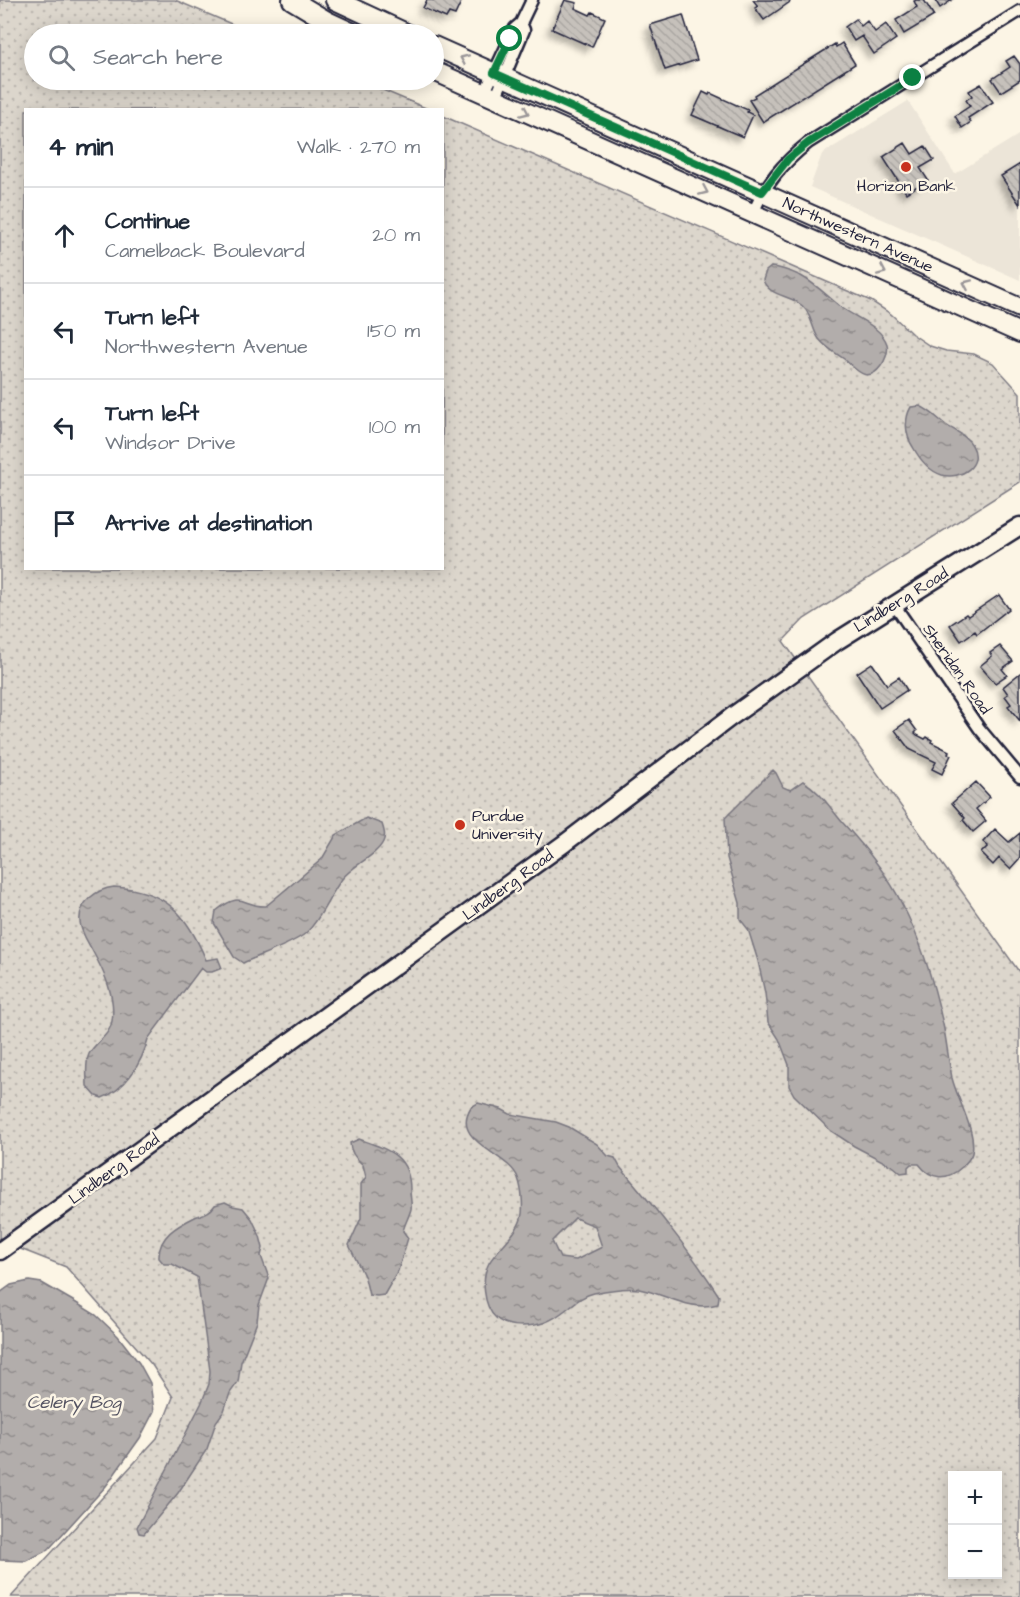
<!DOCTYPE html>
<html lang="en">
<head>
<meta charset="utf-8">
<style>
  body { margin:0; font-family:"Architects Daughter",sans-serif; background:#f6f6f7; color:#1f2937 }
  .controls { position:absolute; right:18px; bottom:18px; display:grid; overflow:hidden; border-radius:0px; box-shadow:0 3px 15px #0003 }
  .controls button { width:54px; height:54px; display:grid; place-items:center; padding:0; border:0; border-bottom:2px solid #e0e1e3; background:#fff; color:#1f2937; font:30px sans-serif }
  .stop { position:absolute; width:18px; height:18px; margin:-14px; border:4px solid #0b8043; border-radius:50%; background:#fff }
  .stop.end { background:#0b8043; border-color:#fff; box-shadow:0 2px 6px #0008 }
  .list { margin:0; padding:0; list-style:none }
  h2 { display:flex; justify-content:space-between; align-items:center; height:78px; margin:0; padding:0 24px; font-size:26px }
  h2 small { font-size:20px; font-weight:400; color:#747a83 }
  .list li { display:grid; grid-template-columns:39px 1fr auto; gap:18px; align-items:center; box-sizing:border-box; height:96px; padding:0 24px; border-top:2px solid #e0e1e3 }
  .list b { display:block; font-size:22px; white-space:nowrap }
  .list p { margin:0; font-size:20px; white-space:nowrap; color:#747a83 }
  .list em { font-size:20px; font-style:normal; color:#747a83 }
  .icon { flex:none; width:33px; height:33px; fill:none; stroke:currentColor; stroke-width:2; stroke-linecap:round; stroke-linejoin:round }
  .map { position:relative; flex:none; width:1020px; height:1597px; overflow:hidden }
  .search { position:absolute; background:#fff; box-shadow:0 3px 15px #0003; left:24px; top:24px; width:420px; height:66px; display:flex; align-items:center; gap:15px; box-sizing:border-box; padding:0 21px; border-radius:33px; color:#747a83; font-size:22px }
  .panel { position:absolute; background:#fff; box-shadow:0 3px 15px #0003; left:24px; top:108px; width:420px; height:462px; border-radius:0px }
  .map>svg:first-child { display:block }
  .built { fill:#ece5d8 }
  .grass { fill:url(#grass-dots); stroke:#7f7c84; stroke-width:1.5; fill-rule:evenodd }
  .water { fill:url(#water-ripples); stroke:#78757e; stroke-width:1.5; fill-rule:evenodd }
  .building { fill:url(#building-back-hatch); stroke:#22223b; stroke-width:1.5; filter:url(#shadow) }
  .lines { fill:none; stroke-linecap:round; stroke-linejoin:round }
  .street-casing { stroke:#22223b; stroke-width:15 }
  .secondary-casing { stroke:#22223b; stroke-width:21 }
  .primary-casing { stroke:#22223b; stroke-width:22 }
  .street { stroke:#fcf5e5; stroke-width:10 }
  .secondary { stroke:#fcf5e5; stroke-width:16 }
  .primary { stroke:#fcf5e5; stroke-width:18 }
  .oneway { stroke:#9a9698 }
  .route { stroke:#0b8043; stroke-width:8 }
  .poi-dot { fill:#c8321e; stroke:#fcf5e5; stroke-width:2 }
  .labels { text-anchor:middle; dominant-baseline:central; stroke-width:5; stroke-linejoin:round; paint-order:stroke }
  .poi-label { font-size:16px; fill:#22223b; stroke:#fcf5e5 }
  .street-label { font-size:16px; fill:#22223b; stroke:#fcf5e5 }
  .water-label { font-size:18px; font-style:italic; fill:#545362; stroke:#fcf5e5 }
</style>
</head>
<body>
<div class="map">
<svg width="1020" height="1597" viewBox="0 0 1020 1597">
  <defs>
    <pattern id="grass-dots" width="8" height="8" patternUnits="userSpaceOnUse" patternTransform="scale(1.5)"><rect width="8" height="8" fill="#dcd6cc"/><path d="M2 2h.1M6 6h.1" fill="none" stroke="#bcb7b0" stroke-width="1.8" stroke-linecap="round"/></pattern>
    <pattern id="water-ripples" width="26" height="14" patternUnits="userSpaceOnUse" patternTransform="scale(1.5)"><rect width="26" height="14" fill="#b2adab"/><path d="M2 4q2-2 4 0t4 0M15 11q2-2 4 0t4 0" fill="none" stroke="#908c8c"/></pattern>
    <pattern id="building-back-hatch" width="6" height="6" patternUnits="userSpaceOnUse" patternTransform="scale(1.5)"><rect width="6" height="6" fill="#c6c1bb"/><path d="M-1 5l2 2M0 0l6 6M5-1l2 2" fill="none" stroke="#aaa6a2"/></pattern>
    <filter id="shadow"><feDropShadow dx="-5" dy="5" stdDeviation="3" flood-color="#0004"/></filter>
  </defs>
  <rect width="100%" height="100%" fill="#fcf5e5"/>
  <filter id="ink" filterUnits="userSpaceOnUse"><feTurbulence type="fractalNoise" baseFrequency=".0167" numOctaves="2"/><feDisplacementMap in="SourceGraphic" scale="12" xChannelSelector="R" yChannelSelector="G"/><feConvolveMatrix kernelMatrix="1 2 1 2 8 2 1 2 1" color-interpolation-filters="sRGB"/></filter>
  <g filter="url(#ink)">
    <path class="built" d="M908 101 955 174 1020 134V280L810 187 822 154Z"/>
    <path class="grass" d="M0 0H175L255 34H34V80H359L428 109 26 110V568H442L443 116 871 301 891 314 912 334 930 346 946 351 974 354 993 363 1020 393V482L804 619 783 641 1020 973V1597H11L157 1438 173 1397 152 1365 66 1267 0 1241ZM952 1476H998V1574H952Z"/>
    <path class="water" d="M771 267C781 267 792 272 801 276 816 284 828 297 841 307 855 318 881 326 887 344 889 351 885 361 881 366 867 385 856 369 844 359 836 353 826 348 819 339 813 331 812 319 806 310 795 294 769 298 763 280L766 271Z
      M920 406C931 411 937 418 946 425 955 431 966 435 972 445 984 465 961 480 942 475 929 471 919 458 913 447 905 435 904 419 911 407Z
      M773 770 776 773 783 787 790 790 803 781C820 791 830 808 843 823 865 847 888 875 902 904 922 942 935 987 944 1029 947 1046 949 1062 952 1078 957 1099 977 1132 972 1153 971 1158 965 1164 962 1167 947 1181 931 1180 919 1164H911L908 1167V1172L901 1173 894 1167 854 1146 831 1131 794 1095 789 1086V1065L779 1039 768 1022 765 993 758 961 748 929 740 919V903L727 858 725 818Z
      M366 818 382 824C384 830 386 836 383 842 376 856 353 865 342 879 329 896 322 918 306 933 293 944 260 955 243 963L234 957 214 923 216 911C243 889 242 907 266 906L322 859 336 835Z
      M114 887C166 890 187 914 206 960L218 958 222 968 212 972H206L201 968 148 1039C142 1063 125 1090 102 1098L96 1096 87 1086C87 1076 85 1063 89 1054 95 1042 110 1036 112 1021 116 997 104 972 93 952 88 942 81 933 80 922 78 902 97 889 114 887Z
      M478 1103 501 1109 510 1114 556 1122 569 1127 597 1144 608 1156 615 1158 620 1167C655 1208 690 1250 719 1296L718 1304C690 1312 666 1294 639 1289 625 1287 608 1290 594 1293 574 1297 561 1321 535 1325 523 1327 505 1327 496 1318 483 1306 481 1278 489 1263 498 1248 516 1235 521 1219 524 1208 522 1189 518 1178 509 1153 449 1142 471 1107ZM575 1218 595 1226 602 1247 576 1260 560 1258 552 1241Z
      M359 1139C387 1149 410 1155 410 1190 410 1196 412 1204 411 1209 409 1217 405 1223 403 1231L408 1238 398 1271 384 1295 377 1296 369 1295 365 1278 349 1245 361 1218V1184L366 1177 363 1165C357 1160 350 1152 350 1143Z
      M225 1202 233 1206 243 1208 252 1219 260 1236 263 1248 261 1256 269 1278 259 1305 257 1322 241 1362 238 1382 230 1393 224 1411 216 1422 207 1449 178 1493 144 1534 139 1533 137 1527 201 1404 209 1384 210 1371 197 1277 172 1264H164L159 1258C158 1236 177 1226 195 1217 203 1214 210 1213 215 1205Z
      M29 1281 42 1283 73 1301 96 1315 118 1336 139 1363 150 1383 154 1411 140 1438 106 1486 48 1550 26 1561 0 1560V1293L11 1285Z"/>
    <path class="building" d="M427 0H462L455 15 449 13 446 18 423 8Z
      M565 0 577 3 575 8 590 15 592 12 605 18 592 47 552 29Z
      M753 0H789L790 2 764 20 755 8 758 6Z
      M916 0H924L934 16 904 34 896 20 917 7 914 1Z
      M935 0H952L940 8Z
      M683 15 697 60 665 70 650 25Z
      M856 19 861 26 867 21 875 32 886 24 896 39 874 54 862 36 854 41 845 27Z
      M842 43 855 64 763 122 749 100 755 97 754 95 835 44 836 47Z
      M1014 56 1020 64V80L1001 92 992 79 1010 67 1006 61Z
      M981 84 993 102 968 118 971 122 962 128 955 116 970 106 966 100 972 96 969 91Z
      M703 92 709 95 710 93 748 110 747 112 753 115 743 137 692 115Z
      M905 143 912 154 925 146 934 160 920 168 928 180 906 193 883 157Z
      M1020 164V205L1001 176Z
      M999 595 1009 609 977 634 975 631 961 641 950 625 966 614 968 616Z
      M1000 646 1013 661 1002 669 1007 675 995 683 980 666 992 656 990 653Z
      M872 663 887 685 899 677 907 690 880 708 857 673Z
      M1020 673V721L1008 706 1011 704 1005 696 1008 694 1003 687Z
      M909 720 917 731 915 733 917 735 925 739 927 737 932 740 931 742 949 751 948 754 951 755 942 774 932 769 936 762 909 749 895 730Z
      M976 782 990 797 976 809 986 821 973 832 963 820 965 818 952 803Z
      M995 829 1009 842 1020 833V858L1010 869 999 858 993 865 981 853 988 846 983 842Z"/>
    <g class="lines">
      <defs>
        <path id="street" d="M484 94 515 28 521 23 532 0
          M495 99 524 30 521 23
          M753 213C766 183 783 163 808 143L1020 11
          M893 603 979 728 1020 777"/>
        <path id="secondary" d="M0 1251 565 843 731 717 837 641 1020 526"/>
        <path id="primary" d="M292 0 327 21 355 34
          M335 0 408 34
          M434 46 1020 308
          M434 71 1020 333"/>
      </defs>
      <use href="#street" class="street-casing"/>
      <use href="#secondary" class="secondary-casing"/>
      <use href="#primary" class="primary-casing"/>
      <use href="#street" class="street"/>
      <use href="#secondary" class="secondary"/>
      <use href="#primary" class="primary"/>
    </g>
    <defs><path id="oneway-chevron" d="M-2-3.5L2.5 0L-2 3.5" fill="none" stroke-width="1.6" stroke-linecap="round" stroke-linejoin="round" transform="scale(1.5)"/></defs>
    <g class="oneway">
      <use href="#oneway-chevron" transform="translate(464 59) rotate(-156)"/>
      <use href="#oneway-chevron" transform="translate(525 112) rotate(24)"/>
      <use href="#oneway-chevron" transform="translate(704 191) rotate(24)"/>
      <use href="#oneway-chevron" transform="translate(882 271) rotate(24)"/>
      <use href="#oneway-chevron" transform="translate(967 284) rotate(-156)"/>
    </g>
  </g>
  <g class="lines" filter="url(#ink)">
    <path class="route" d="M510 39 494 73 762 192 788 159 808 143 913 78"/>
  </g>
  <g class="poi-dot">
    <circle cx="906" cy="167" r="6"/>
    <circle cx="460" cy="825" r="6"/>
  </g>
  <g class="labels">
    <g class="poi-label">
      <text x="906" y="186">Horizon Bank</text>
      <text x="472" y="816" text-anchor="start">Purdue<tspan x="472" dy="18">University</tspan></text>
    </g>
    <g class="street-label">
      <text transform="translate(858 235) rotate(24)">Northwestern Avenue</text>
      <text transform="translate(901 600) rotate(-32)">Lindberg Road</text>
      <text transform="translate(957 669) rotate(55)">Sheridan Road</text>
      <text transform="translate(508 885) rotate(-36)">Lindberg Road</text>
      <text transform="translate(114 1169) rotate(-36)">Lindberg Road</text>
    </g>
    <g class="water-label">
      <text x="74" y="1402">Celery Bog</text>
    </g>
  </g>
</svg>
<div class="controls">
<button>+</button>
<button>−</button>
</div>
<div class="stop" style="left:510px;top:39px"></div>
<div class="stop end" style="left:913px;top:78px"></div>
<div class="search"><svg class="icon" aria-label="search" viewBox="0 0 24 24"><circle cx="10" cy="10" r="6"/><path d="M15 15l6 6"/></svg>Search here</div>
<section class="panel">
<h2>4 min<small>Walk · 270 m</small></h2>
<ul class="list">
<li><svg class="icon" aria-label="ahead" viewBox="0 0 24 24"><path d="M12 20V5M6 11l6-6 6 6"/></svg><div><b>Continue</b><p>Camelback Boulevard</p></div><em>20 m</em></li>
<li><svg class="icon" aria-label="left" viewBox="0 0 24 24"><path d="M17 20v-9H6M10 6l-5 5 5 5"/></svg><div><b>Turn left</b><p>Northwestern Avenue</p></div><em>150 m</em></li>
<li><svg class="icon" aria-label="left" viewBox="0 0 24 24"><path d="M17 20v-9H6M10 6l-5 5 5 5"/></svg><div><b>Turn left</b><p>Windsor Drive</p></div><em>100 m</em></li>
<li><svg class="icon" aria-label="arrive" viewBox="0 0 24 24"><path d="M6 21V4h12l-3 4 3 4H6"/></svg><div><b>Arrive at destination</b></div></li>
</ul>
</section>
</div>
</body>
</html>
